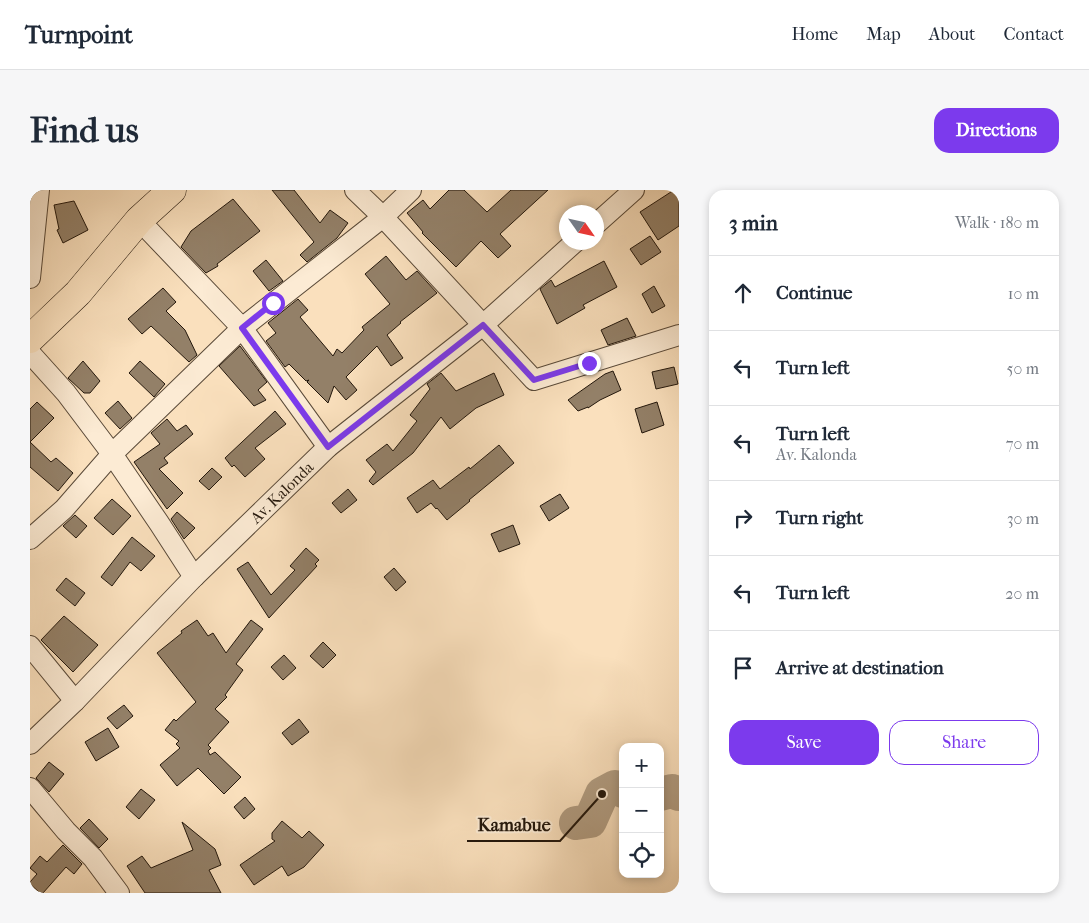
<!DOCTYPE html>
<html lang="en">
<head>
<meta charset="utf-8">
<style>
  body { margin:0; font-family:"IM FELL French Canon",serif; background:#f6f6f7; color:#1f2937 }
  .controls { position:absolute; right:15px; bottom:15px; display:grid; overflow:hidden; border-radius:10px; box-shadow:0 2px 8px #0003 }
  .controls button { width:45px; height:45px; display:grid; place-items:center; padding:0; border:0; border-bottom:1px solid #e0e1e3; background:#fff; color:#1f2937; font:25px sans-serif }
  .compass { position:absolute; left:529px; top:15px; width:45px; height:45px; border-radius:50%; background:#fff; box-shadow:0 2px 8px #0003; rotate:124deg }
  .stop { position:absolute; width:15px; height:15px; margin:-11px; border:4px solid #7c3aed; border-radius:50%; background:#fff }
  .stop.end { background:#7c3aed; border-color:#fff; box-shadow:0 1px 5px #0008 }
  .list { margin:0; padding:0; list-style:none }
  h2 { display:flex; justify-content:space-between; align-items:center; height:65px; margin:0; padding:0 20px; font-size:21px }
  h2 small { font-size:16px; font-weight:400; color:#747a83 }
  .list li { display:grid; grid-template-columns:32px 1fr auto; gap:15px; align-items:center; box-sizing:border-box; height:75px; padding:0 20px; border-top:1px solid #e0e1e3 }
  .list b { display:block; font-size:19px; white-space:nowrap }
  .list p { margin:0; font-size:16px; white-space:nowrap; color:#747a83 }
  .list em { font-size:16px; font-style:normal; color:#747a83 }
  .actions { display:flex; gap:10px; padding:15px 20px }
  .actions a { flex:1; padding:11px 0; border:1px solid #7c3aed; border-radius:15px; text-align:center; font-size:18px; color:#7c3aed }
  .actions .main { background:#7c3aed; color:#fff }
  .icon { flex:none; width:28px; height:28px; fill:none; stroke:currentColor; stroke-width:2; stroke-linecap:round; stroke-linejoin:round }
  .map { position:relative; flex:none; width:649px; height:703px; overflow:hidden; border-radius:15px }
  header { display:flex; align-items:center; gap:30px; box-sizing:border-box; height:70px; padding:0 25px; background:#fff; border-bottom:1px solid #e0e1e3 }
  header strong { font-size:24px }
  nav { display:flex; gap:28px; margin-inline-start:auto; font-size:18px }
  .intro { display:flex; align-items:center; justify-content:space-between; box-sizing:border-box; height:120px; padding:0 30px }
  h1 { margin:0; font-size:35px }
  .button { padding:12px 22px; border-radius:15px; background:#7c3aed; color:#fff; font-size:18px; font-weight:700 }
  main { display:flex; gap:30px; padding:0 30px }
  aside { flex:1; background:#fff; border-radius:15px; box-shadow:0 2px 8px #0003 }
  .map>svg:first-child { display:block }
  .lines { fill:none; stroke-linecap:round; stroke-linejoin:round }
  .river { stroke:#b19c81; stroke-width:34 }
  .building { fill:#938068; stroke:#23170c }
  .street-casing { stroke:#594938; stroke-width:22 }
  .highway-casing { stroke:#23170c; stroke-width:29 }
  .street { stroke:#fcebd4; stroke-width:20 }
  .highway { stroke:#fae0bd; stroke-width:28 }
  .route { stroke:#7c3aed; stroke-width:6 }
  .labels { text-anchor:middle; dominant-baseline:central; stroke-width:4; stroke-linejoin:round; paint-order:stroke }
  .street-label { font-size:16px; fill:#23170c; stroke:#fcebd4 }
  .leader { fill:none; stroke:#23170c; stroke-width:2 }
  .callout-dot { fill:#23170c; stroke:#fcebd4; stroke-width:2 }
  .callout-label { font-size:18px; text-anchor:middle; font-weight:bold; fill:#23170c; stroke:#fcebd4; stroke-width:4; stroke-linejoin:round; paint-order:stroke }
</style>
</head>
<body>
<header>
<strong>Turnpoint</strong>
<nav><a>Home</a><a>Map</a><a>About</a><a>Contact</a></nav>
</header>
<div class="intro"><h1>Find us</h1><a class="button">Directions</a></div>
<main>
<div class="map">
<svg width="649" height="703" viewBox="0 0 649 703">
  <rect width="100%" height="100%" fill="#fae0bd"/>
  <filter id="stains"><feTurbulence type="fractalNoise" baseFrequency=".004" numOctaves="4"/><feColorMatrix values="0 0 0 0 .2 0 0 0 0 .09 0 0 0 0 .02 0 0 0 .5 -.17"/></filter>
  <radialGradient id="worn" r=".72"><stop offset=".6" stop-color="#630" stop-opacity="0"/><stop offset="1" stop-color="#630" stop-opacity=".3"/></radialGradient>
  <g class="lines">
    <path class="river" d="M630 604 642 601 649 604
      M546 633 560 631 572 604 585 597 593 601"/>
  </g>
  <path class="building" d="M242 0H264L290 33 300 20 318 33 307 48 277 72 270 65 284 52Z
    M419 0H434L457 22 481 0H518L470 44 481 56 468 68 451 51 426 77 392 43 393 42 377 23 393 10 400 19Z
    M644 0H649V36L628 50 610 22Z
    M203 9 230 41 187 74 188 76 176 83 151 57 161 41Z
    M44 11 58 40 33 53 27 40 29 39 24 15Z
    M620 46 631 62 611 75 600 59Z
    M356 66 376 90 387 81 407 103 370 132 371 133 357 145 373 168 361 176 347 156 316 187 327 200 316 210 304 196 298 213 277 192 279 190 276 191 259 174 255 177 236 151 246 143 238 133 268 109 278 120 270 127 303 166 307 159 312 163 334 140 332 137 360 114 335 84Z
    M236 70 253 91 239 101 223 81Z
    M574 71 587 97 553 115 555 118 527 134 510 99 521 90 525 97Z
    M624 96 635 116 622 123 612 104Z
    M133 98 146 112 136 121 155 140 167 165 159 172 121 136 112 144 98 129Z
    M597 128 606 146 578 155 571 140Z
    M210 156 237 192 228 200 236 210 224 216 189 176Z
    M53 171 70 191 60 203H54L38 188Z
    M110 171 135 194 124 207 99 183Z
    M644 177 648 194 626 199 622 182Z
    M583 181 591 200 570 210 558 218V217L548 221 538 210 575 184Z
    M411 183 426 201 464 183 474 205 446 218 420 239 411 227 383 263 343 295 339 291 346 282 336 270 357 254 363 261 387 231 380 225 400 199 397 194Z
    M88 211 102 228 90 239 75 223Z
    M7 212 24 228 0 252V219Z
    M627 212 634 235 612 243 605 219Z
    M245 221 256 234 225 258 235 269 215 287 204 275 202 277 195 268Z
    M137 229 147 241 156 235 163 244 134 268 138 273 129 279 153 303 137 319 104 272 130 254 121 243Z
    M0 252 21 272 26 268 43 283 28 301 0 277Z
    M469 255 484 273 439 310 440 311 417 330 407 318 406 319 401 313 387 323 377 308 403 290 410 299 439 277 440 279Z
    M182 278 192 287 179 300 169 291Z
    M318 299 327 310 311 323 302 313Z
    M530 304 539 318 519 331 510 316Z
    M82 309 101 326 83 345 64 328Z
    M147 322 165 338 154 349 141 329Z
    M45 325 57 336 46 348 33 336Z
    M483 335 490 354 469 362 461 344Z
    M102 347 125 366 111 381 100 372 82 396 71 387Z
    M276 358 289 370 285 374 287 376 239 428 207 379 218 372 241 405 265 380 260 376Z
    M364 378 376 392 366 401 354 387Z
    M36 388 55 403 45 416 26 400Z
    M34 426 68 455 43 482 11 450Z
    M167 430 178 446 183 443 196 463 221 430 233 439 206 474 213 480 195 505 197 507 185 519 199 532 178 555 181 558 178 561 180 565 185 562 211 587 194 604 168 578 147 596 130 575 150 558 146 554 149 551 135 540 144 529 146 531 166 512 127 463 152 443 151 441Z
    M293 452 306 465 293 478 280 466Z
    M254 465 266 478 253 490 241 477Z
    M94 515 103 526 87 539 77 528Z
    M269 529 279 542 262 555 252 543Z
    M78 538 89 557 66 571 55 552Z
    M19 572 34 584 19 602 6 588Z
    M111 599 125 610 109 629 96 617Z
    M215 607 225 619 214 629 204 617Z
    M59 629 78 649 69 658 50 638Z
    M252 631 272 648 279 641 294 655 274 677 258 686 252 676 224 695 210 675 245 651 242 649V643Z
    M152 632 185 659 191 675 179 680 191 703H115L97 676 112 666 121 678 163 660Z
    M33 655 52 674 44 684 36 677 13 703H10L0 694V692L7 684 0 678 10 666 17 672Z"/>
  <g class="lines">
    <defs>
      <g id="street">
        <path d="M325 0 353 27 504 190 649 145"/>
        <path d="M109 30 212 138 298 257"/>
        <path d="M566 34 604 0"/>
        <path d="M0 88 9 0"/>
        <path d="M0 163 36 203 82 264 129 333 164 387"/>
        <path d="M0 349 34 319 82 264 212 138 353 27 381 0"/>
        <path d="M0 456 45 511"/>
        <path id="s1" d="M0 554 45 511 164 387 298 257 453 135 545 52"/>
        <path d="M0 598 36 641 63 668 89 703"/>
      </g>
      <path id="highway" d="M0 149 48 103 109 30 142 0"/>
    </defs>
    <use href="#street" class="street-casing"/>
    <use href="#highway" class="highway-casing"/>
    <use href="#street" class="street"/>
    <use href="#highway" class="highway"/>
  </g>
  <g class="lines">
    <path class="route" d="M243 113 212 138 298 257 453 135 504 190 559 173"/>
  </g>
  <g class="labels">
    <g class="street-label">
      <text stroke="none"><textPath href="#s1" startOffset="356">Av. Kalonda</textPath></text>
    </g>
  </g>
  <path class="leader" d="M572 604L530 651H437"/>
  <circle class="callout-dot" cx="572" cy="604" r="5"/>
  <g class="callout-label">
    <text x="484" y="641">Kamabue</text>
  </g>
  <rect width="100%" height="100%" filter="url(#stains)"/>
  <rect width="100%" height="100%" fill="url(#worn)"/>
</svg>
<div class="controls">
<button>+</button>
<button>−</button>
<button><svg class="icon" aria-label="locate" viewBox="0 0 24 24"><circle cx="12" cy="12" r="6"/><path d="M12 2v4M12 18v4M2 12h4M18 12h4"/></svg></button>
</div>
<svg class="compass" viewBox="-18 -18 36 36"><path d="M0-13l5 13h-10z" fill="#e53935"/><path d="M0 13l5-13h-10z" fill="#747a83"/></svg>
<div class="stop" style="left:243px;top:113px"></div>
<div class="stop end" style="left:559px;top:173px"></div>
</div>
<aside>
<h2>3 min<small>Walk · 180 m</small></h2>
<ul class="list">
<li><svg class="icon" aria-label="ahead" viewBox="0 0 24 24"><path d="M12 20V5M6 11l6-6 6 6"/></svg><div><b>Continue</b></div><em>10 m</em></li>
<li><svg class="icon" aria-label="left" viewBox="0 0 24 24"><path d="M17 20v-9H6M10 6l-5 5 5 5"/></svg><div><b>Turn left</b></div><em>50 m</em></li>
<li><svg class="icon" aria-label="left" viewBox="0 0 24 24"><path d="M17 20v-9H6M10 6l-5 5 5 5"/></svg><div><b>Turn left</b><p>Av. Kalonda</p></div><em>70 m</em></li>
<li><svg class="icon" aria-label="right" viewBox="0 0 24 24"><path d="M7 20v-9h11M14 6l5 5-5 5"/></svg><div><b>Turn right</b></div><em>30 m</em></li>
<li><svg class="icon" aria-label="left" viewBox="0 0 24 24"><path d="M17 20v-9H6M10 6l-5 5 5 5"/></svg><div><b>Turn left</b></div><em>20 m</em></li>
<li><svg class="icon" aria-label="arrive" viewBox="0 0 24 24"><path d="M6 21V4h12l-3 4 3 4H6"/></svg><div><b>Arrive at destination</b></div></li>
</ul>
<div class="actions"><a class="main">Save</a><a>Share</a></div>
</aside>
</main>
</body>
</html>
